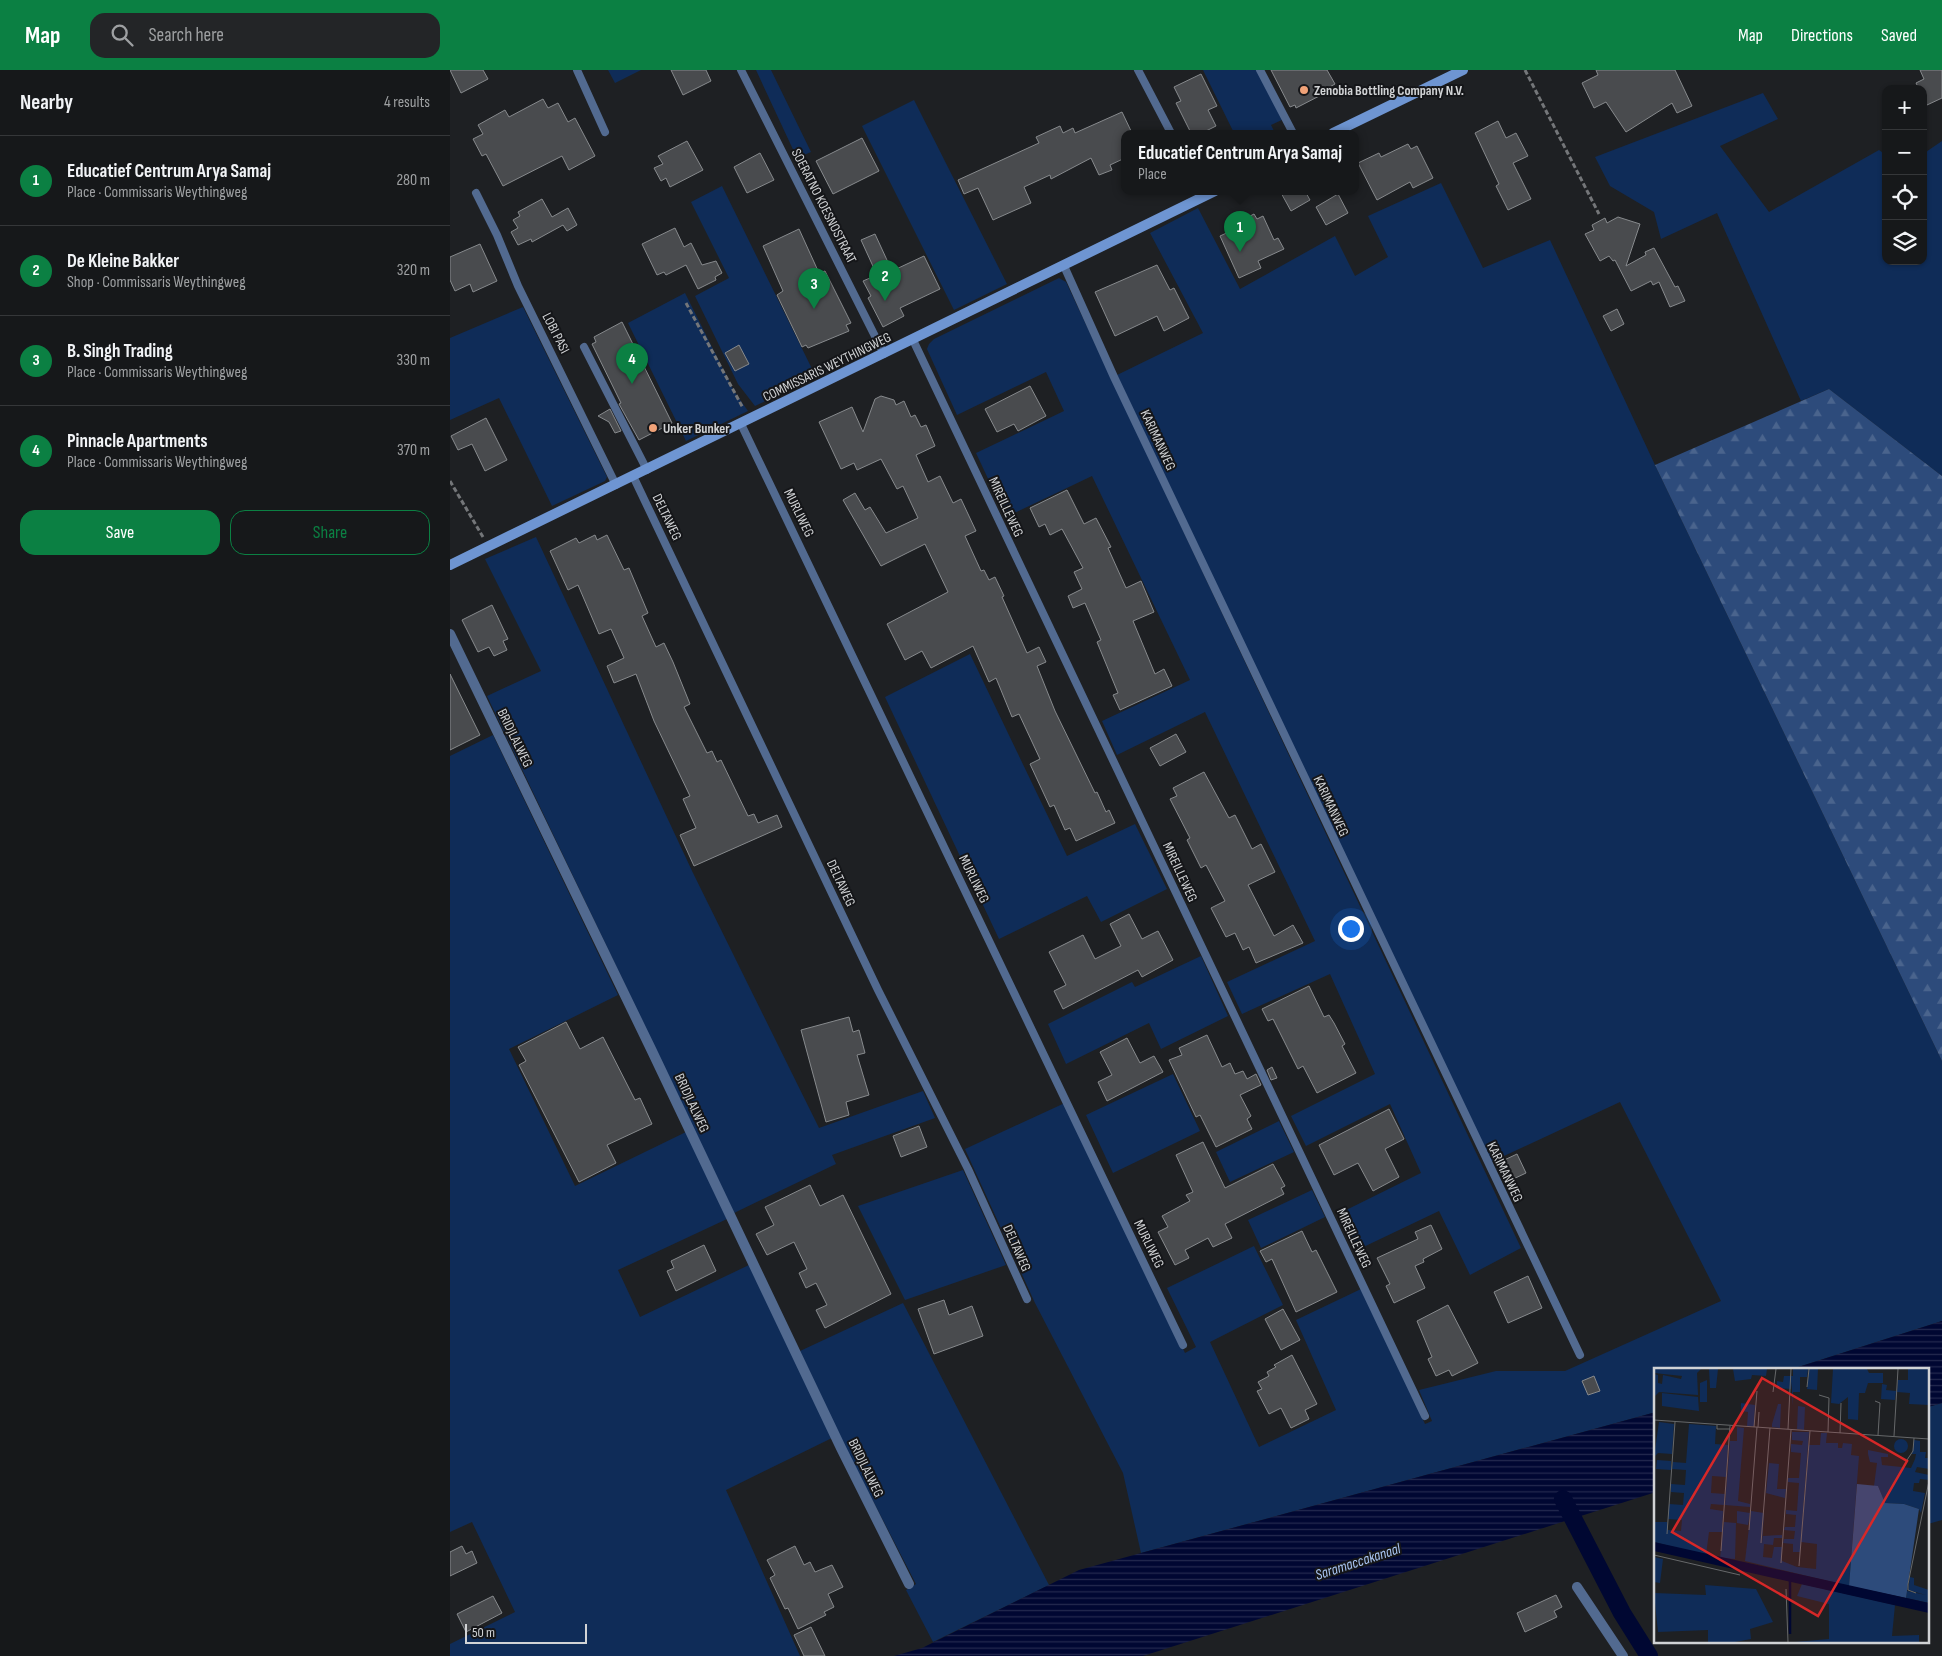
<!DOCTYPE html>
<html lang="en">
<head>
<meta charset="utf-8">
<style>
  body { margin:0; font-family:"Sofia Sans Condensed",sans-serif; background:#232527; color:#f1f3f6 }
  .controls { position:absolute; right:15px; top:15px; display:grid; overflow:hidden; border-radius:10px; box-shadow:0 1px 4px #0004 }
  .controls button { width:45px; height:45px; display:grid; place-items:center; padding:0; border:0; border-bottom:1px solid #353739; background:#16181a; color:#f1f3f6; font:25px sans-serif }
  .scale { position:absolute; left:15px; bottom:12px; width:122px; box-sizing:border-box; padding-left:5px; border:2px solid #d1d3d5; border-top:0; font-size:14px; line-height:18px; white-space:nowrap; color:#d1d3d5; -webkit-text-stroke:4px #151619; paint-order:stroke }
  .you { position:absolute; left:900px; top:858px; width:18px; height:18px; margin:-12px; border:4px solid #fff; border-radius:50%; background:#1a73e8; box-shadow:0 0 0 8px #1a73e833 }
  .badge { display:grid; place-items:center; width:32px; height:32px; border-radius:50%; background:#0b8043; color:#fff; font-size:16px; font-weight:700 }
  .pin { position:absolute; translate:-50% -41px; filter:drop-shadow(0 1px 2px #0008) }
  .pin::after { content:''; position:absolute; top:26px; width:18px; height:15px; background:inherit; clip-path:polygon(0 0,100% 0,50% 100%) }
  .popup { position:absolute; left:671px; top:60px; width:238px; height:65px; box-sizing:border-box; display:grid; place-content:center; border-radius:10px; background:#16181a; filter:drop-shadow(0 1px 4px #0005); font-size:16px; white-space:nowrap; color:#9ea0a2 }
  .popup b { font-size:19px; color:#f1f3f6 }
  .popup::after { content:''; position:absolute; left:50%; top:100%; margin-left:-10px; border:10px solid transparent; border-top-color:#16181a }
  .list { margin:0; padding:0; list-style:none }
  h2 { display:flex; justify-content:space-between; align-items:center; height:65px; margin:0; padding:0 20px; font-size:21px }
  h2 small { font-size:16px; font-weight:400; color:#9ea0a2 }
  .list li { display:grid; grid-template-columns:32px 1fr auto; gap:15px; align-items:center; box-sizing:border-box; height:90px; padding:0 20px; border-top:1px solid #353739 }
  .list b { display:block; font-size:19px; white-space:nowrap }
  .list p { margin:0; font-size:16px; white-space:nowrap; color:#9ea0a2 }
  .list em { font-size:16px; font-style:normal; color:#9ea0a2 }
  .actions { display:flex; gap:10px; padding:15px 20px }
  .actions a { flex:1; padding:11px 0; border:1px solid #0b8043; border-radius:15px; text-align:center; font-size:18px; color:#0b8043 }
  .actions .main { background:#0b8043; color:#fff }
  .icon { flex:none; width:28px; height:28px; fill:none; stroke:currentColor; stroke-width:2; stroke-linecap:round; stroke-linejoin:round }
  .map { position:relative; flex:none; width:1492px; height:1586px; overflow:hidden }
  header { display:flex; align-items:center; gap:30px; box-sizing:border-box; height:70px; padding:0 25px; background:#0b8043; color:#fff }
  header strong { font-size:24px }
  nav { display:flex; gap:28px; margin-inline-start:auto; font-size:18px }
  .search { width:350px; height:45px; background:#232527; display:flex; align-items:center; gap:12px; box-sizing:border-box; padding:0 18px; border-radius:15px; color:#9ea0a2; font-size:19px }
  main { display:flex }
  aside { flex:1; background:#16181a }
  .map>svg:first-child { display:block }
  .grass { fill:#0f2c58 }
  .forest { fill:url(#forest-firs) }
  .water { fill:url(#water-rules) }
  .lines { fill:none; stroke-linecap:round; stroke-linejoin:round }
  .canal { stroke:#000732; stroke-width:18 }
  .building { fill:#494b4e; stroke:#878a8d }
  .path { stroke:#747679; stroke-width:3; stroke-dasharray:5 2.5; stroke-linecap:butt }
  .lane { stroke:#526a90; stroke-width:8 }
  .street { stroke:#526a90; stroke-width:10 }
  .secondary { stroke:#6e95d2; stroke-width:10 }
  .poi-dot { fill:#f0a278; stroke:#151619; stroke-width:2 }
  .labels { text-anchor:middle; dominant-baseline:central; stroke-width:4; stroke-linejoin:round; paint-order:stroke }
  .poi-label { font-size:14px; font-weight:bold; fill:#d1d3d5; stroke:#151619; text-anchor:start }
  .street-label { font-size:14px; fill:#d1d3d5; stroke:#151619 }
  .water-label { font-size:15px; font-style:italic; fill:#aac6f3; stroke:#151619 }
  .inset-river { fill:none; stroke:#000732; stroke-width:2.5 }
  .inset-road { fill:none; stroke:#66686a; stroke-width:1 }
  .view { fill:#d62828; fill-opacity:0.15; stroke:#d62828; stroke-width:2.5 }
  .inset-edge { fill:none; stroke:#d1d3d5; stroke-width:2.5 }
</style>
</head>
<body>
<header>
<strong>Map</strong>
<div class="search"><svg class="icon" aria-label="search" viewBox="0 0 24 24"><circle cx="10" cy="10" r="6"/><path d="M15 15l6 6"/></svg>Search here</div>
<nav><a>Map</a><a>Directions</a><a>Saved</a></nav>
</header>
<main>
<aside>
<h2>Nearby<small>4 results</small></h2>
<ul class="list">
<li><span class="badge">1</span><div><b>Educatief Centrum Arya Samaj</b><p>Place · Commissaris Weythingweg</p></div><em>280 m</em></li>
<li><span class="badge">2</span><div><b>De Kleine Bakker</b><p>Shop · Commissaris Weythingweg</p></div><em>320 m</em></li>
<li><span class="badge">3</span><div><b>B. Singh Trading</b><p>Place · Commissaris Weythingweg</p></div><em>330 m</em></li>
<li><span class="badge">4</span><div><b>Pinnacle Apartments</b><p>Place · Commissaris Weythingweg</p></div><em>370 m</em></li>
</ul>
<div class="actions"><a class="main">Save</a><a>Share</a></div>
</aside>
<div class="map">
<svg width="1492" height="1586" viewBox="0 0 1492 1586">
  <defs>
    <pattern id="forest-firs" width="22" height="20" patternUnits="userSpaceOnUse" patternTransform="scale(1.25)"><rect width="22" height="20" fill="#2d4b7b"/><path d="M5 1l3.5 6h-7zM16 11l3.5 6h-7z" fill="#4a648d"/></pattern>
    <pattern id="water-rules" width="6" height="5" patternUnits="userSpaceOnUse" patternTransform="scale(1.25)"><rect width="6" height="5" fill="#000732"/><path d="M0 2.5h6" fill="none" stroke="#242a4f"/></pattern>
  </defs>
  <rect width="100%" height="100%" fill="#1e2023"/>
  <path class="grass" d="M158 0H191L165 13Z
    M306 0H321L361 82 347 88Z
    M753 0H812L836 48 821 55 825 63H784Z
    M1313 23 1328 49 1270 76 1319 142 1429 80 1436 85V191H1473V84L1492 71V406L1379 319 1351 331 1267 143 1211 169 1204 142 1160 116 1145 87Z
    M464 30 557 214 504 240 412 56Z
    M991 113 1033 198 1100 170 1205 395 1492 991V1251L1339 1300H1206V1342L691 1483 673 1403 585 1233 515 1079 617 1032 735 1283 746 1277 717 1218 804 1176 833 1235 760 1272 809 1377 886 1340 846 1250 911 1219 975 1354 982 1351 969 1320 1046 1301H1115L1271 1231 1170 1032 1041 1092 667 305 753 263 700 163 748 138 790 219 885 166 905 206 938 187 918 146Z
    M272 116 366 307 305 336 288 314 245 226 279 208 241 132Z
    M609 208 616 212 1071 1178 1020 1205 989 1141 905 1181 888 1144 971 1103 940 1034 856 1076 841 1046 925 1004 880 904 792 944 777 912 865 871 755 642 667 685 652 651 740 610 642 406 556 447 526 383 614 341 596 302 507 345 477 279 479 274 484 269Z
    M235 223 284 321 298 341 236 371 178 253Z
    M73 237 157 407 155 411 102 436 49 328 0 350V268Z
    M86 467 243 803 369 1058 473 1021 485 1048 382 1085 386 1094 284 1143 37 626 91 601 35 489Z
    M520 584 617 786 685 754 717 819 651 852 637 826 549 869 435 627Z
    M43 665 168 925 59 979 125 1116 236 1062 277 1149 168 1200 190 1247 299 1195 382 1368 276 1420 350 1586H0V1574L65 1542 22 1452 0 1462V686Z
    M751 886 778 946 711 979 699 953 616 994 598 954 682 912 685 917Z
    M723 1004 750 1061 663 1103 636 1045Z
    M829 1051 844 1082 780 1112 766 1082Z
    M513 1100 556 1195 455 1230 408 1136Z
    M862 1120 875 1147 811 1178 798 1150Z
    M453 1233 599 1515 483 1572 456 1520 466 1514 395 1377 350 1281Z
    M1492 1333V1450L1478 1454V1337Z"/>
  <path class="forest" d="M1379 319 1492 406V991L1205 395Z"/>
  <path class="water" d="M1492 1251V1333L1478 1337V1300H1339Z
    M1206 1342V1422L693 1586H444L472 1578 629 1500Z"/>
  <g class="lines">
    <path class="canal" d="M1113 1429 1172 1543 1199 1586"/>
  </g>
  <path class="building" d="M0 0H33L38 9 11 23Z
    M221 0H256L261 11 233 25Z
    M821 0H877L885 14 876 19 877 22 846 38 845 35 840 37Z
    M1146 0H1225L1242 36 1227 43 1222 33 1176 62 1156 32 1144 38 1132 13 1148 5Z
    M1470 0H1492V28L1477 35 1473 27V19H1469L1466 13 1474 9Z
    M751 4 767 36 758 40 766 56 752 63H741L726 33 731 31 724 17Z
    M93 29 98 38 108 33 118 52 125 48 145 86 119 100 112 86 53 116 36 84 32 86 23 69 33 64 28 55 55 40 59 47Z
    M672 42 682 63H675V88L660 95 662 100 649 105 641 88 601 109 600 105 574 117 581 133 543 150 528 118 514 124 508 110 589 73 586 67 610 56 613 63 623 58 625 63Z
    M1048 51 1056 68 1066 63 1078 86 1063 93 1081 129 1058 140 1046 116 1049 114 1025 63Z
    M412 68 429 101 383 124 366 91Z
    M237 71 253 100 220 117 216 108 211 111 204 98 213 94 208 86Z
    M958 74 961 79 967 76 983 108 963 118 960 112 927 130 908 93 929 83 931 87Z
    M310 83 324 110 297 123 284 97Z
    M830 121H855L860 130 841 141Z
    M888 124 898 143 876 155 866 137Z
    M92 129 102 147 118 138 127 155 117 161 113 155 82 172 81 169 68 175 61 162 68 158 63 150 70 146 68 142Z
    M804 144 807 149 813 146 824 170 828 168 834 179 808 191 811 198 789 208 770 166 794 155 792 150Z
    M1168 147 1190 154 1176 196 1196 185 1195 182 1204 178 1225 217 1228 216 1235 231 1220 237 1209 212 1203 215 1201 211 1181 221 1165 190 1163 191 1159 186 1150 191 1135 164 1144 160 1142 155 1155 148 1157 153Z
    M225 158 234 177 241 173 252 195 266 191 272 203 265 207 266 210 248 219 236 195 216 205 214 202 207 205 192 174Z
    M349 159 369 203 375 201 401 253 396 255 399 261 358 278 356 275 352 277 327 225 333 221 313 176Z
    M425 164 442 201 474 186 490 219 450 238 454 246 433 257 418 228 421 226 413 211 427 205 411 170Z
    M30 174 47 211 23 222 20 214 5 221 0 210V187Z
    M707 195 720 220 724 218 739 248 714 261 707 246 665 266 645 222Z
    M1167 239 1174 254 1161 261 1153 246Z
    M172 252 222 353 189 370 169 334 171 333 142 274 146 272 144 267Z
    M289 275 299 294 285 301 275 283Z
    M580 316 596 346 568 361 564 354 547 362 535 339Z
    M431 326 444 330 446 335 454 331 461 347 465 345 471 357 476 355 485 376 466 385 478 412 490 406 503 433 511 429 526 461 515 466 531 501 534 500 539 510 545 507 554 526 552 527 577 583 589 577 596 592 587 596 605 641 645 723 647 722 656 742 659 740 665 753 626 771 620 758 615 760 604 735 600 737 580 694 590 689 569 644 562 647 546 608 539 612 523 576 481 598 472 581 455 590 437 554 498 522 475 474 431 496 393 430 405 423 415 440 420 437 436 463 468 448 453 416 447 419 431 389 407 400 404 393 391 399 369 352 402 337 413 362 425 329Z
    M160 339 171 361 165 363 159 352 148 346Z
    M36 348 57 390 35 401 22 374 8 380 1 366Z
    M617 420 634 454 646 448 661 477 658 478 676 518 691 511 704 542 683 551 705 604 714 599 722 616 670 640 663 625 668 623 647 572 651 570 635 533 623 538 618 526 632 519 624 502 633 498 612 459 600 465 595 454 589 457 580 438Z
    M145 465 147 470 157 465 174 500 179 498 198 543 192 546 206 577 214 573 223 592 240 634 234 637 257 683 262 681 267 692 271 690 298 746 304 744 308 753 327 745 332 757 244 796 230 765 246 758 233 729 240 726 204 651 186 604 164 613 157 596 174 588 161 559 149 564 128 515 118 520 100 481 126 468 129 473Z
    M42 535 58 569 53 571 57 580 44 586 39 577 28 582 12 550Z
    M0 604 30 665 0 680Z
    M726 664 736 682 710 696 700 678Z
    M754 702 779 748 785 745 802 779 811 774 825 802 798 815 824 866 843 855 853 873 806 893 799 877 793 880 785 863 776 867 761 838 775 831 756 795 751 798 737 770 740 768 720 729 727 726 723 718Z
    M679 844 692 869 708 861 723 890 692 907 688 900 613 939 604 921 616 915 599 882 633 865 645 889 671 876 660 854Z
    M859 916 874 947 879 945 884 953 895 974 892 976 906 1003 867 1023 853 996 848 999 823 949 818 951 812 939Z
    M399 947 403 962 409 960 415 983 407 985 419 1025 396 1032 399 1045 376 1052 351 960Z
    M116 952 130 979 153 967 185 1030 190 1028 202 1054 157 1075 166 1093 129 1112 69 995 76 991 68 977Z
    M757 965 772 997 780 993 785 1004 793 1001 797 1009 806 1004 811 1015 790 1025 801 1046 797 1049 802 1059 766 1077 750 1045 746 1047 719 990 732 985 729 978Z
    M677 968 690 993 704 986 713 1002 657 1031 648 1012 662 1005 650 982Z
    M822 997 827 1008 821 1010 817 1000Z
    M939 1039 954 1069 935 1079 949 1107 923 1121 908 1093 884 1105 869 1075Z
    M469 1056 477 1077 451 1087 443 1066Z
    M753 1072 775 1118 823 1094 835 1116 831 1118 834 1124 775 1154 782 1168 763 1177 758 1168 735 1180 739 1188 725 1195 708 1162 718 1157 712 1146 740 1131 736 1125 743 1122 726 1085Z
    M1067 1084 1076 1103 1059 1111 1050 1092Z
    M360 1115 370 1136 393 1125 441 1224 375 1258 366 1240 377 1235 366 1213 356 1218 349 1203 357 1199 344 1172 317 1185 306 1164 324 1155 315 1137Z
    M981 1155 992 1179 973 1189 974 1192 965 1196 975 1218 944 1233 936 1216 940 1214 927 1188 968 1169 965 1162Z
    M852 1161 862 1182 866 1180 887 1222 846 1242 822 1189 816 1192 810 1181Z
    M254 1175 266 1201 226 1221 217 1201 224 1198 221 1191Z
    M1078 1206 1092 1238 1058 1253 1044 1222Z
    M494 1230 499 1245 522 1236 533 1266 484 1284 468 1239Z
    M998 1235 1028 1293 1002 1306 999 1300 986 1306 978 1289 982 1287 967 1251Z
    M833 1239 850 1270 831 1280 815 1249Z
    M842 1285 867 1334 855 1340 859 1349 841 1358 831 1338 819 1344 807 1321 812 1319 808 1312 819 1306 817 1302 826 1297 824 1295Z
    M1144 1306 1150 1321 1138 1325 1132 1311Z
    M12 1476 16 1484 22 1481 27 1493 0 1506V1482Z
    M345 1476 354 1495 360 1492 365 1502 382 1495 393 1517 378 1524 384 1537 374 1542 376 1545 348 1559 338 1538 335 1539 320 1508 325 1505 317 1490Z
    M1106 1525 1112 1537 1104 1541 1107 1547 1075 1562 1067 1543Z
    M43 1526 52 1543 16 1562 7 1544Z
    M361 1557 375 1586H354L344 1565Z"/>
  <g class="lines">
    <path class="path" d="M1075 0 1149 144
      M236 233 293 338
      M0 411 33 467"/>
    <path class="lane" d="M127 0 155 62
      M291 0 434 284
      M688 0 721 63
      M810 0 843 63
      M26 123 47 165 68 216 166 415
      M614 196 664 307 1130 1285
      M463 270 975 1346
      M134 277 197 400
      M291 354 733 1275
      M183 406 428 920 518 1099 577 1229"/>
    <path class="street" d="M0 564 201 979 391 1378 459 1514
      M1127 1517 1173 1586"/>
    <path class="secondary" d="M883 63 1013 0
      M0 495 765 121"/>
  </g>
  <g class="poi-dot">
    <circle cx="854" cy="20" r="5"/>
    <circle cx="203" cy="358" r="5"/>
  </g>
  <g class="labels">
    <g class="poi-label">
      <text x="864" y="20">Zenobia Bottling Company N.V.</text>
      <text x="213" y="358">Unker Bunker</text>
    </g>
    <g class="street-label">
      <text transform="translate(374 136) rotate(63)">SOERATNO KOESNOSTRAAT</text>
      <text transform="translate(106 263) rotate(63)">LOBI PASI</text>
      <text transform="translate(377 297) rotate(-26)">COMMISSARIS WEYTHINGWEG</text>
      <text transform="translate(708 370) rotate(65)">KARIMANWEG</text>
      <text transform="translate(556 437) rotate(65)">MIREILLEWEG</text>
      <text transform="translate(349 443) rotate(64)">MURLIWEG</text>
      <text transform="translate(217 447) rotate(64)">DELTAWEG</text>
      <text transform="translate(65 668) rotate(64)">BRIDJLALWEG</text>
      <text transform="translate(881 736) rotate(65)">KARIMANWEG</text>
      <text transform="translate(730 802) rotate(65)">MIREILLEWEG</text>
      <text transform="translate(524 809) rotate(64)">MURLIWEG</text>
      <text transform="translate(391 813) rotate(65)">DELTAWEG</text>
      <text transform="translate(242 1033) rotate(65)">BRIDJLALWEG</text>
      <text transform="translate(1055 1102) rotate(64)">KARIMANWEG</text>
      <text transform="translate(904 1168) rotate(65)">MIREILLEWEG</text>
      <text transform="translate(699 1174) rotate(64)">MURLIWEG</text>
      <text transform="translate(567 1178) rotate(66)">DELTAWEG</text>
      <text transform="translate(416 1398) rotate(64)">BRIDJLALWEG</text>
    </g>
    <g class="water-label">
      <text transform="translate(908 1492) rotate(-18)">Saramaccakanaal</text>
    </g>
  </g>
  <g transform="translate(1204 1298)">
    <rect width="275" height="275" fill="#1e2023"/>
    <path d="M0 1H47L43 5 44 27 5 24 0 29V38V6L4 7V15L8 16 9 7 27 11 28 8 0 5ZM55 1H64L62 20H56ZM79 1H113L112 8 98 7 97 11 81 13ZM139 1H154L153 9H146V24H139L138 38V14L137 21 123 20V13L129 14 130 8H139ZM155 1H164L163 22 153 21ZM179 1H213L215 5H229V15H214L211 25H205L204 52 194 51V29L185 36 177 35ZM254 1H275V37L255 36 256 25 243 24 244 12H254ZM53 12V34H46V15ZM228 16 233 17 232 22 242 23 241 32 227 31ZM8 25 44 29 45 43 8 38ZM87 35 101 37 100 58H93L94 44 87 43ZM124 36H127L126 60 118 59V56ZM144 38 151 39 150 62 143 61ZM5 54 20 56 18 86 4 85 0 89ZM35 56 62 58 61 76 74 77 72 109 58 108 57 125 71 126 70 137 57 136 56 141 69 143 68 164H55L52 187 0 174V154H13L14 162 27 163 28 152 14 151 15 136 29 137 30 125 17 124V116L31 117 32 102 18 101 19 94 32 95ZM83 59 90 60 84 133 96 136V139L71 137 76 73H83ZM138 64H155L146 184H139V176L129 175 130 171H140L141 163 130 162 131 159H141L142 147 132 146V142L143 143 145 115 134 114V110H145L147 85 137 84V76L148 77 149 73 138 72ZM167 65H173L172 75H184V80H188L189 75 198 76 197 87 205 88 195 218 91 193 97 143 110 145 108 176 109 168 128 167V170H120L119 177 110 176 109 189 118 190 120 179H128V193L143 199 162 201 163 176 147 174 155 77H166ZM240 78a7 7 0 1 1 14 0a7 7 0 1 1-14 0ZM260 72 266 73V84H272L271 90H275V101L263 99 261 104 275 107V112L266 111 265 115H260L259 123 271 125 267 145 265 141 250 136 231 135 224 118H220L223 95 216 94 214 86V82L234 86V89H227L228 97 257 100 261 91 262 86H258ZM3 92 17 93V102L2 101ZM115 95 125 96 123 121H132L131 130 112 125ZM83 143 96 145 94 157 83 155ZM70 154 82 155 81 191 66 190ZM0 189 9 191 6 215 0 214ZM256 209 260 210V217L275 222V235L252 230 253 223 272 227 254 222ZM148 216 241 237 238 268 265 267V274H141L175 271V236L143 228ZM51 217 102 221 119 254 96 261 97 271 81 274H54V262L4 264 0 225 52 227Z" fill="#0f2c58"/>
    <path d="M203 116 224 118 231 135 250 136 265 141 252 230 195 218Z" fill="#2d4b7b"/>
    <path d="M0 174 275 235V245L0 183Z" fill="#000732"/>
    <path class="inset-river" d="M136 212V266"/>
    <path class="inset-road" d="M153 19 155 1M119 24 122 1M165 27 175 30 174 64M221 33 226 35 224 67M0 52 275 71M63 57V61H76M100 59 103 23M104 59 105 44M134 61 137 1M186 65 187 35M240 68 244 1M253 92 259 83 260 70M95 162 103 59M13 166 21 54M107 175 116 60M67 183 76 58M0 187 86 207M127 195 137 62M145 198 156 63M132 221 134 274M262 225 254 222V216L275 113"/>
    <path class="view" d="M108 10 253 93 164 248 18 164Z"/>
    <rect width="275" height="275" class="inset-edge"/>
  </g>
</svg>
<div class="controls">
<button>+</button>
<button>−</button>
<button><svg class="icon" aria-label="locate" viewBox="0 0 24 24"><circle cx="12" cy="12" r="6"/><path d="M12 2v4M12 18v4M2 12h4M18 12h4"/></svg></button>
<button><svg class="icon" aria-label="layers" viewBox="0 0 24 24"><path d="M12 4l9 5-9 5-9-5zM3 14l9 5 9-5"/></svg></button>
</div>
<div class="scale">50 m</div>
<div class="you"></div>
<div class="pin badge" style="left:790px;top:182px">1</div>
<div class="popup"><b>Educatief Centrum Arya Samaj</b>Place</div>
<div class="pin badge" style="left:435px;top:231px">2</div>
<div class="pin badge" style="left:364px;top:239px">3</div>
<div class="pin badge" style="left:182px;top:314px">4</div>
</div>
</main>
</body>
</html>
